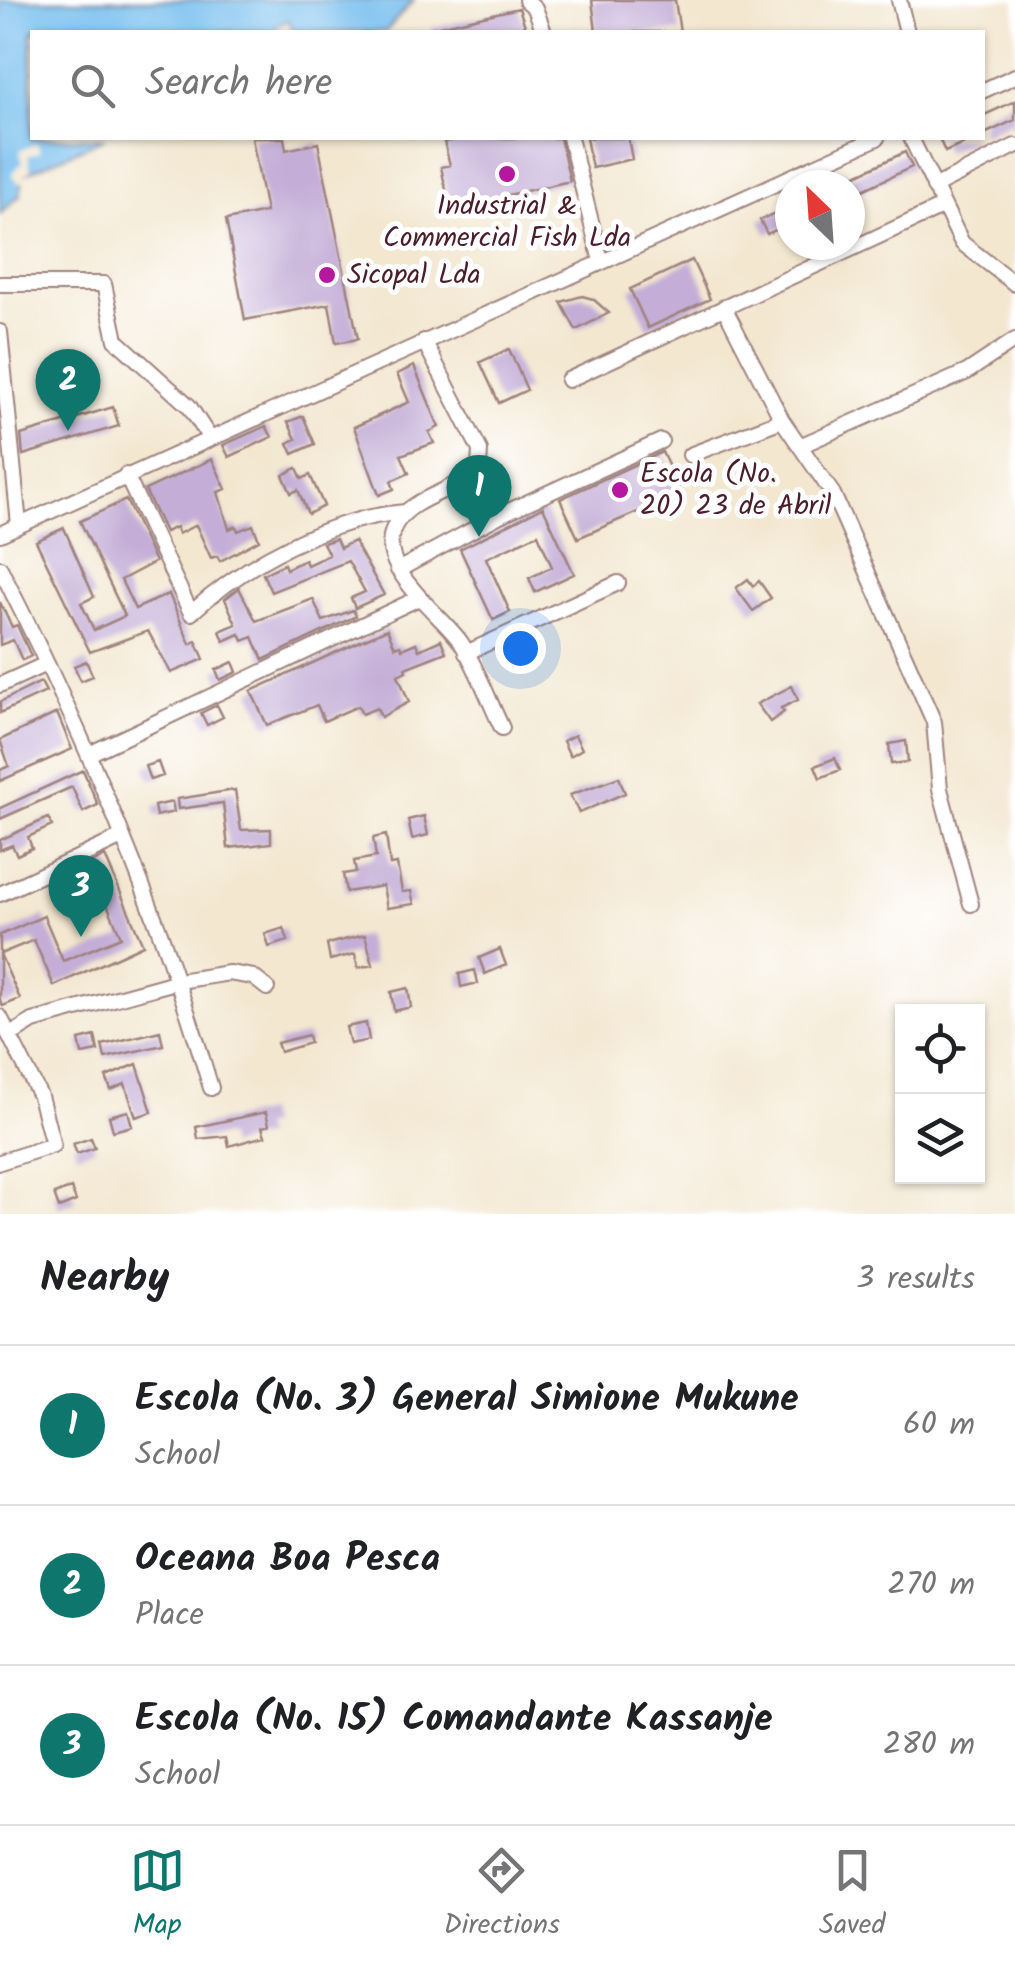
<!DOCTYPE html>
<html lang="en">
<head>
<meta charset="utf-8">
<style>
  body { margin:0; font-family:Kalam,sans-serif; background:#f2f2f2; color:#202124 }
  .controls { position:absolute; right:30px; bottom:30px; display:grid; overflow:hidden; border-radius:0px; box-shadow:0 2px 8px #0004 }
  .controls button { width:90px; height:90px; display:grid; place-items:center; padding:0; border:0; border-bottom:2px solid #e0e0e0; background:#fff; color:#202124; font:50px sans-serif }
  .compass { position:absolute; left:775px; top:170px; width:90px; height:90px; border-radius:50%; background:#fff; box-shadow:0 2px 8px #0004; rotate:335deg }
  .you { position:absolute; left:520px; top:648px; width:35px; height:35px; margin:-25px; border:8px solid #fff; border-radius:50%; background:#1a73e8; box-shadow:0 0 0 15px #1a73e833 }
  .badge { display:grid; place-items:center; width:65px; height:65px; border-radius:50%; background:#0f766e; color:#fff; font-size:32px; font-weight:700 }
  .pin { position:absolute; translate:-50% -82px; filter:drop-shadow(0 2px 5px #0008) }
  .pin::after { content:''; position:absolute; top:52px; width:35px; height:30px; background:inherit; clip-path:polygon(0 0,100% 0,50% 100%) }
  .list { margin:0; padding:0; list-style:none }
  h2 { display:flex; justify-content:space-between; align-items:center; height:130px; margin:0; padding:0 40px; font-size:42px }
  h2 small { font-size:32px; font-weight:400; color:#757577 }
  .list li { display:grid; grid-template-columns:65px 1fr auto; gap:30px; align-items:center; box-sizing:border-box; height:160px; padding:0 40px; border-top:2px solid #e0e0e0 }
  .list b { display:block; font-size:38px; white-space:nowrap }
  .list p { margin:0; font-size:32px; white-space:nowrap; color:#757577 }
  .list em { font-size:32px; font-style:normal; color:#757577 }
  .icon { flex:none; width:55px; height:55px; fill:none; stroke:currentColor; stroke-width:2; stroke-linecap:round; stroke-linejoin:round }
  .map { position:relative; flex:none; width:1015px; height:1214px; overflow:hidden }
  .search { position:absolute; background:#fff; box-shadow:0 2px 8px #0004; left:30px; right:30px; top:30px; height:110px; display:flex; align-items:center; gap:25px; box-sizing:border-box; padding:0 35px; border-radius:0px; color:#757577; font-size:38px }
  .sheet { height:610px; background:#fff }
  nav { display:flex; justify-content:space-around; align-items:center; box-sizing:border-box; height:140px; border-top:2px solid #e0e0e0; background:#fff; font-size:28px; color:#757577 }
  nav a { display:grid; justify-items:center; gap:5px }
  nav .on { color:#0f766e }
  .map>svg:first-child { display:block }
  .water { fill:#76beee; stroke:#606e8c; stroke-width:2.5 }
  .pier { fill:#f3e7d0 }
  .building { fill:#c4aed7 }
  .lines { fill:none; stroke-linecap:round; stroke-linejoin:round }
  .minor-casing { stroke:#9e837e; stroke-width:18 }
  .minor { stroke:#fff; stroke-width:14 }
  .poi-dot { fill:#b5179e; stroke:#fff; stroke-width:4 }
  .labels { text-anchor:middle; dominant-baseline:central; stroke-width:10; stroke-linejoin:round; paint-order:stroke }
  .poi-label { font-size:28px; fill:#4a1f2b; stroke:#fff; text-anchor:start }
</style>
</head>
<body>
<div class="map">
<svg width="1015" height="1214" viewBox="0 0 1015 1214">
  <rect width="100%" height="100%" fill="#fff"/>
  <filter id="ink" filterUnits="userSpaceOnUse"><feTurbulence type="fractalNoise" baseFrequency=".01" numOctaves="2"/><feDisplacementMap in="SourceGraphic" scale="20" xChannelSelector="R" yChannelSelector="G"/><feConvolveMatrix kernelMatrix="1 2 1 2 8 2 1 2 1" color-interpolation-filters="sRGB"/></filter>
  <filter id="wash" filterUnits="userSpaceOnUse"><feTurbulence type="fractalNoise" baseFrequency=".0048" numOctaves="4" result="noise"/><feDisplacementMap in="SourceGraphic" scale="40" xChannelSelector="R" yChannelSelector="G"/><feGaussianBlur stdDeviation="2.25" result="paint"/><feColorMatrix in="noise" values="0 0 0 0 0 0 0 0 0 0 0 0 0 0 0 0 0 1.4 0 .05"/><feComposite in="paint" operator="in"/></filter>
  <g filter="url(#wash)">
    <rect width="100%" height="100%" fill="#f3e7d0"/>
    <path class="water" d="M0 0H414L385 32H294L288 20 278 24 274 32H32V138H105L24 174 20 195 0 214Z"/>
    <path class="pier" d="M37 143 40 152 28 156 31 170 24 175 26 181 19 183 11 174 23 162 19 151Z"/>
    <g id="blocks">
      <path class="building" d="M592 0H675L680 32H596Z
        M519 8 527 32H431V28Z
        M1015 101V120L982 135V116Z
        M252 138H284L286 150 318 143 358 339 336 343 329 304 245 320 226 220 266 212Z
        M464 138H560L570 181 450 208 441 167 450 165 444 142Z
        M586 138H628L632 159 592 168Z
        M939 138H977L945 152Z
        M905 152 912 167 850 196V178Z
        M790 207V224L767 234 760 220Z
        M692 260 710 299 648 328 630 289Z
        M582 296 593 299 609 313 576 330 561 302Z
        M509 349 527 390 499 403 480 362Z
        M414 366 439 427 429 432 434 443 401 455 409 473 391 481 394 489 379 495 354 427 409 402 397 374Z
        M113 407 119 426 23 455 21 435Z
        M303 416 315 444 293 454 288 443 296 439 288 422Z
        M266 426 272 437 229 457 223 445Z
        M662 452 681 493 578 538 560 499Z
        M212 459 226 489 218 492 229 529 236 526 238 531 253 525 259 540 220 561 217 556 211 558 196 525 178 534 176 527 165 532 145 490Z
        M297 468 302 479 310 475 324 506 308 514 298 490 291 493 283 475Z
        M126 500 155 562 121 580 135 609 169 594 190 644 196 641 204 659 171 673 148 631 90 652 36 541 64 528 94 597 81 603 94 630 125 616 80 521Z
        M543 507 574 574 535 592 529 578 552 567 538 534 486 558 510 612 493 620 460 549Z
        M336 539 340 548 354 541 384 595 355 608 351 598 365 592 348 561 271 592 263 574 284 564 286 569 305 560 307 565 329 555 323 543Z
        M748 579 753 586 759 581 771 598 753 611 736 588Z
        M239 588 256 621 313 599 323 621 353 610 356 616 263 660 253 637 243 641 240 634 224 641 220 631 236 624 225 599Z
        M0 602 12 627 17 625 31 656 22 660 13 640 0 645Z
        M387 629 395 647 400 645 402 649 416 643 419 650 441 640 446 652 405 668 406 671 398 675 409 702 381 717 377 708 362 714 358 706 324 721 317 705 267 725 251 691Z
        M86 661 93 676 81 681 74 666Z
        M233 662 237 672 220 680 216 670Z
        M41 682 46 692 0 713V702Z
        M792 686 798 700 781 708 784 712 770 722 757 704Z
        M217 705 223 717 207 725 201 713Z
        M57 713 72 749 0 781V770L9 766 0 740Z
        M575 735 582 749 570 756 563 741Z
        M906 741 908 762 891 764 889 744Z
        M835 758 840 770 820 778 815 766Z
        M158 762 163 776 150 780 145 766Z
        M83 770 98 805 83 812 72 787 0 819V808Z
        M619 777 625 793 579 813 570 795Z
        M235 790 241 830 271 829V843L228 848 223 803 178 809 177 799Z
        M172 802 174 812 156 816 154 806Z
        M424 816 428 835 412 839 408 820Z
        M48 818 52 826 28 837 32 848 17 855 12 845 0 850V840Z
        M386 835 390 865 397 864 402 892 411 891 414 904 387 908 383 886 346 892 343 874 356 872 354 861 376 857 373 838Z
        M105 856 143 945 54 986 34 940 0 954 20 999 3 1006 0 1000V935L44 916 63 961 121 937 90 864Z
        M284 928 288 941 269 947 265 934Z
        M365 935 373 965 358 968 355 954 330 960 327 944Z
        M500 949 506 965 485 974 479 958Z
        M475 970 478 983 461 987 459 974Z
        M408 988 411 1007 394 1011 391 992Z
        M366 1023 369 1040 350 1044 346 1027Z
        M160 1031 163 1045 105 1058 102 1045Z
        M308 1035 310 1043 280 1052 277 1043Z
        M95 1036 98 1051 82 1054 79 1040Z
        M137 1064 152 1112 136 1117 125 1084 111 1090 106 1077Z
        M128 1111 132 1126 113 1131 109 1116Z
        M266 1112 269 1125 262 1127 265 1136 229 1146 227 1136 198 1139 196 1127Z
        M91 1138 95 1148 77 1154 73 1144Z
        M71 1188 76 1201 59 1208 54 1194Z"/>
    </g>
  </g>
  <g filter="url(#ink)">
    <use href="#blocks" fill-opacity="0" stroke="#9e837e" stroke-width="2.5"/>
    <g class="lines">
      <defs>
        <path id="minor" d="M526 0 535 8 544 32
          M899 0 907 32
          M982 91 1015 76
          M570 138 601 261
          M911 138 962 243 1015 284
          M934 187 1015 146
          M0 284H104L116 340 189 406 209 437
          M724 307 782 420 833 494 934 722 940 789 971 904
          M0 332 19 525
          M424 341 480 450 479 467C457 492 415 495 397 522 368 565 443 614 462 644 478 670 489 701 502 728
          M568 380 944 206
          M802 445 967 372 1015 340
          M690 455 782 420
          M126 475 191 613C246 563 329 518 405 512
          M0 534 877 138
          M0 568C85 735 158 908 211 1088
          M398 570 498 516 661 441
          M466 653 618 583
          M0 685 46 664
          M89 754 419 598
          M0 894 122 837
          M0 1017 40 1096 53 1145 0 1162
          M12 1034 33 1021 179 981 229 973 253 977 267 988"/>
      </defs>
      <use href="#minor" class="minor-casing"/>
      <use href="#minor" class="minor"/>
    </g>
  </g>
  <g class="poi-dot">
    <circle cx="507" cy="174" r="10"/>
    <circle cx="327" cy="275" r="10"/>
    <circle cx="620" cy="490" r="10"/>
  </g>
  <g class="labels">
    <g class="poi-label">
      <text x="507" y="206" text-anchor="middle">Industrial &amp;<tspan x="507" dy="32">Commercial Fish Lda</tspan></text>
      <text x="347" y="275">Sicopal Lda</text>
      <text x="640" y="474">Escola (No.<tspan x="640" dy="32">20) 23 de Abril</tspan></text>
    </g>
  </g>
</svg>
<div class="controls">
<button><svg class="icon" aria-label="locate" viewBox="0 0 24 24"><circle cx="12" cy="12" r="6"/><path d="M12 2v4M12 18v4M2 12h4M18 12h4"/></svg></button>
<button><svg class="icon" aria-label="layers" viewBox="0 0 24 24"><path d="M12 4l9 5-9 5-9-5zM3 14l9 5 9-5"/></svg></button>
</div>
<svg class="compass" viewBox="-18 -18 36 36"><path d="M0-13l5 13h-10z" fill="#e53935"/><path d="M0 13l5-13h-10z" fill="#757577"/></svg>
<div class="you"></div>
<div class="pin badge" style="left:479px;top:537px">1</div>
<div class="pin badge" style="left:68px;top:431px">2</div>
<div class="pin badge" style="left:81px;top:937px">3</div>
<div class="search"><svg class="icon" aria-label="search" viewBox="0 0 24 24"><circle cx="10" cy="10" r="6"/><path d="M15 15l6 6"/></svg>Search here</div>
</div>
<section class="sheet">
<h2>Nearby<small>3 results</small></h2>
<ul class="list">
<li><span class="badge">1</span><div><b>Escola (No. 3) General Simione Mukune</b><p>School</p></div><em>60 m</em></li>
<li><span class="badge">2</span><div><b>Oceana Boa Pesca</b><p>Place</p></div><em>270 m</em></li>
<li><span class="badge">3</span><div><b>Escola (No. 15) Comandante Kassanje</b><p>School</p></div><em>280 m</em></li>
</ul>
</section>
<nav>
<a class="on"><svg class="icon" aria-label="map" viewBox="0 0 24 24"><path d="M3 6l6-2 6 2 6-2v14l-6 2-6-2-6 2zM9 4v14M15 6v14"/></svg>Map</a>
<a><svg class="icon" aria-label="directions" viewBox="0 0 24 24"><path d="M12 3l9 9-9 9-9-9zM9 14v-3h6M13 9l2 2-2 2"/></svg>Directions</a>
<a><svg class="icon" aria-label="saved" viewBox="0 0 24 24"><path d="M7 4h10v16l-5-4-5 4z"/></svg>Saved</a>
</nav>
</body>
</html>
